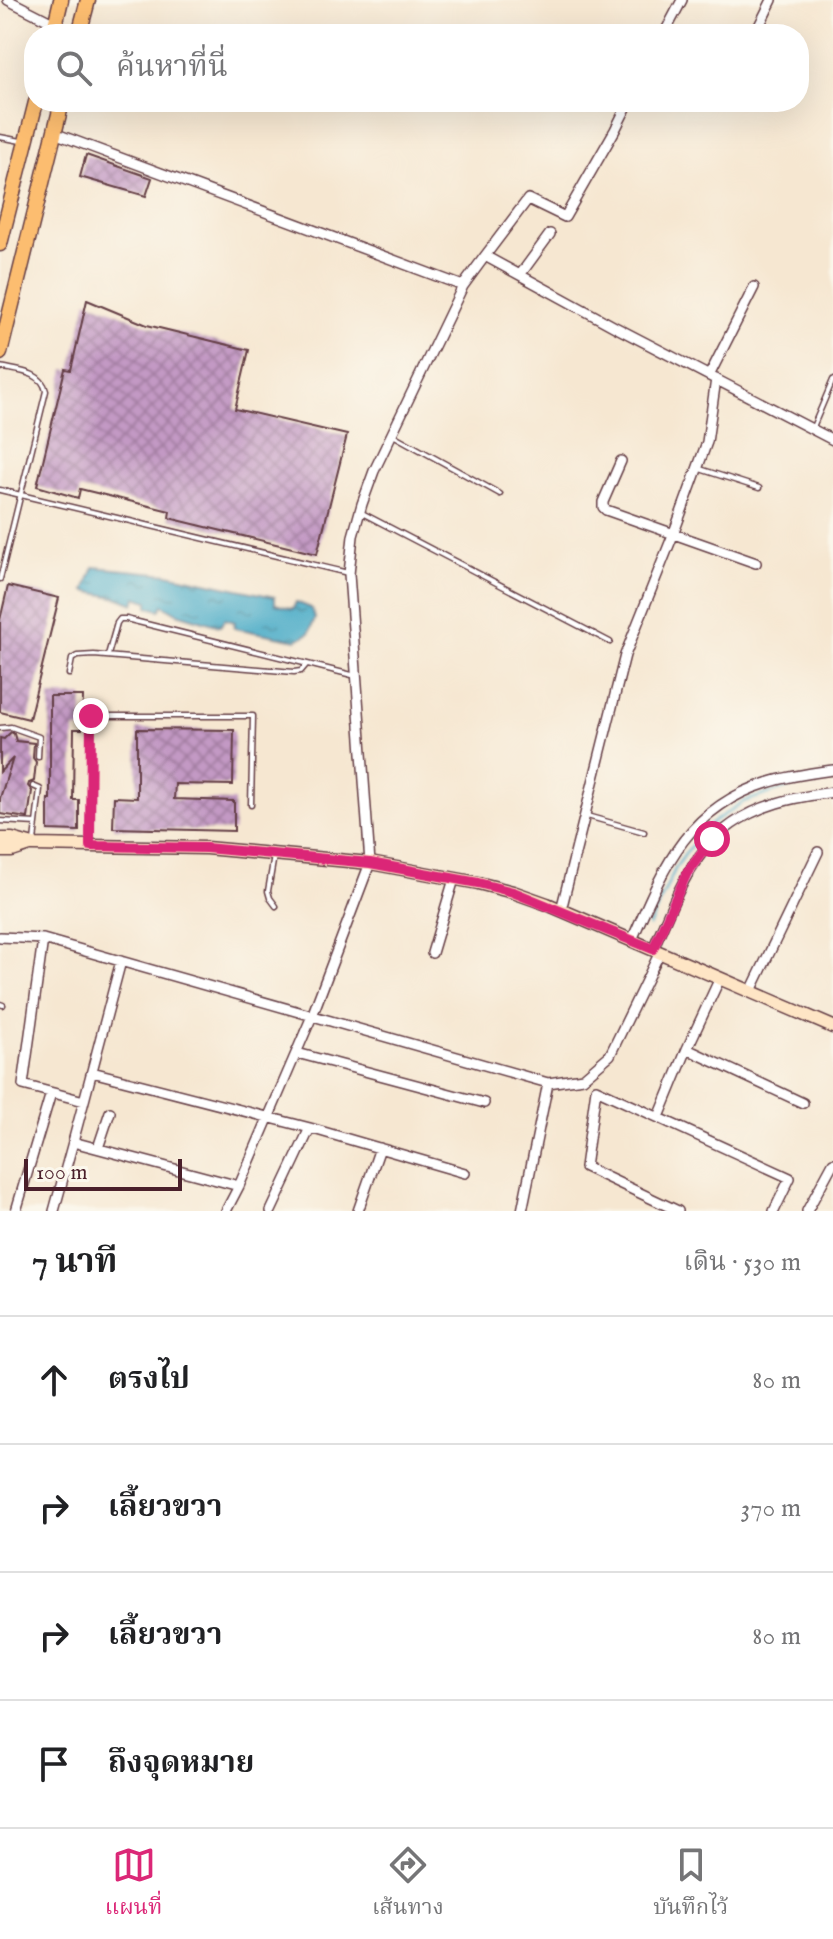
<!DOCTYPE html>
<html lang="th">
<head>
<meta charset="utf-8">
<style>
  body { margin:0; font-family:"IM FELL English","Noto Serif Thai",serif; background:#f2f2f2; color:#202124 }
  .scale { position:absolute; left:24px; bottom:20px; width:158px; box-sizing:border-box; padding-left:8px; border:4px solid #4a1f2b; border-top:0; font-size:22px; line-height:28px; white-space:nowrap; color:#4a1f2b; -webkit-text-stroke:6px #fbf7ec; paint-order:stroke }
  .stop { position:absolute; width:24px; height:24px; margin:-18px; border:6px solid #db2777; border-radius:50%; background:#fff }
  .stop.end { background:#db2777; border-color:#fff; box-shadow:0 2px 8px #0008 }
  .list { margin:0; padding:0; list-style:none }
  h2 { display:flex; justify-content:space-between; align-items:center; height:104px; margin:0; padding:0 32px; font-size:34px }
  h2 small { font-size:26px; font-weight:400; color:#757577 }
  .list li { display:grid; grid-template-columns:52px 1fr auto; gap:24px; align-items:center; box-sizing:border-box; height:128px; padding:0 32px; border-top:2px solid #e0e0e0 }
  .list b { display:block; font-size:30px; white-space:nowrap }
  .list em { font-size:26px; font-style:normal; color:#757577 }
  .icon { flex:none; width:44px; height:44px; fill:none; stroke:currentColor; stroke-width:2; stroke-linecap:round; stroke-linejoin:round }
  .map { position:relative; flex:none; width:833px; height:1211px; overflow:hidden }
  .search { position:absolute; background:#fff; box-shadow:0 8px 32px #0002; left:24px; right:24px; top:24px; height:88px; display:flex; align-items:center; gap:20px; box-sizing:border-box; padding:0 28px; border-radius:32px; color:#757577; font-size:30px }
  .sheet { height:616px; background:#fff }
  nav { display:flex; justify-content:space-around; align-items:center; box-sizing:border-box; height:112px; border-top:2px solid #e0e0e0; background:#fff; font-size:22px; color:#757577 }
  nav a { display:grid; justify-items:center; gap:4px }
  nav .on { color:#db2777 }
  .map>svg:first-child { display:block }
  .water { fill:url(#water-ripples); stroke:#496579; stroke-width:2 }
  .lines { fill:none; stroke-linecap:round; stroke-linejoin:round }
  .stream { stroke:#48abc7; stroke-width:3 }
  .building { fill:url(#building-cross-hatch) }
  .lane-casing { stroke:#643d44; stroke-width:7 }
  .street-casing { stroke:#643d44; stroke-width:12 }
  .secondary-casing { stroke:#643d44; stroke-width:15 }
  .primary-casing { stroke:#643d44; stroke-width:17 }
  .lane { stroke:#fff; stroke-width:4 }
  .street { stroke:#fff; stroke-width:9 }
  .secondary { stroke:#fee5c5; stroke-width:12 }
  .primary { stroke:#fcbd6f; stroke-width:14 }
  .route { stroke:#db2777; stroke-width:10 }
</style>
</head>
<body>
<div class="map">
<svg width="833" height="1211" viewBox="0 0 833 1211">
  <defs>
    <pattern id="water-ripples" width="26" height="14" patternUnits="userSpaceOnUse" patternTransform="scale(2)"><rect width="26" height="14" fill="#48abc7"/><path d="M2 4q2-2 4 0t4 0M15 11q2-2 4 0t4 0" fill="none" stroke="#3e8ba2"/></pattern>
    <pattern id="building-cross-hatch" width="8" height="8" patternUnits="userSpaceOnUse" patternTransform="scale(2)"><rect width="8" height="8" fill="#c399c4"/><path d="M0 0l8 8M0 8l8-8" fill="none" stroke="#a07c9f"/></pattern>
  </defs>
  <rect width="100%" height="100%" fill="#fbf7ec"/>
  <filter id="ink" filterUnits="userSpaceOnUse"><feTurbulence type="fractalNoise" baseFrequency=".0125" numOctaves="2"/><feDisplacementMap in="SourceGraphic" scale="16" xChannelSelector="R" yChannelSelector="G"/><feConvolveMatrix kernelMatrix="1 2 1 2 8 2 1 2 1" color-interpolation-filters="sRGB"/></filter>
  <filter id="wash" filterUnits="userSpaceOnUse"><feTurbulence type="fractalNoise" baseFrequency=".006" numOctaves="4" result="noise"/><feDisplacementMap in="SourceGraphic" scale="32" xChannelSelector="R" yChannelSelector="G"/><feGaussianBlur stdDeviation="1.8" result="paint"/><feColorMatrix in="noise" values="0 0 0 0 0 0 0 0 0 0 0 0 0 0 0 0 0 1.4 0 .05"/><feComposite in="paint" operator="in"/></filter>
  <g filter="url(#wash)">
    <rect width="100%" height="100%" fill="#f6e7d1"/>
    <path class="water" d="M94 567 168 574 275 597V604L293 609 296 602 311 608 315 618 309 633 297 640 234 628 235 622 225 619 220 626 177 613 163 605 160 610 148 607V601L136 597 134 604 119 598 85 591Z"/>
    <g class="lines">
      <path class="stream" d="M649 926 676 867 703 829 743 802 796 785 833 779"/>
    </g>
    <g id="blocks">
      <path class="building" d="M86 155 152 178 146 196 80 177Z
        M87 300 147 325 249 350 235 409 347 435 317 554 169 518 170 511 80 489 78 498 37 486 65 369 71 370Z
        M8 586 59 598 29 719 0 712V620Z
        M50 696H83L82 729H74L73 800H79V831L48 830V799H50Z
        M137 729 234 730 233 785 175 784 174 799 234 801V831L113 828 114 797 137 798Z
        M11 732 14 734 16 741 34 743 33 758 36 762 34 781 29 783 28 786 32 791 28 818 0 814V798L13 758 0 772V738L4 739Z"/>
    </g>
  </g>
  <g filter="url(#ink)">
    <use href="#blocks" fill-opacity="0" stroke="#643d44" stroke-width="2"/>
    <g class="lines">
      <defs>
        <path id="lane" d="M0 137 21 141
          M0 367C17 371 42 371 46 391L0 579
          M813 427 833 380
          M393 435 500 494
          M700 469 759 488
          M0 490 348 573
          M362 513 610 642
          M108 655 117 623 120 619H126L356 676
          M69 674 72 659 77 656 94 655 294 672 301 671 306 665
          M0 728 11 727 39 737 38 757
          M33 786 40 789 36 823
          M587 816 644 832
          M0 821 36 823 34 842
          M90 843 91 716H253L251 805
          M274 856 268 891 270 898 276 906
          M0 1004 3 1005"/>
        <path id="street" d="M8 0 55 24
          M664 34 682 0
          M755 34 772 0
          M54 133 463 286
          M485 256 528 199 565 217 615 130 629 102
          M520 275 550 234
          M709 376 754 287
          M621 461 603 502V507L606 510 756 563
          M561 910 625 655 673 535 707 442 716 379
          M0 937 43 939 548 1083 583 1078 610 1055 660 952
          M43 939 23 1085 84 1101 121 961
          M632 940C663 869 686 808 767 783 788 776 811 773 833 770
          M653 949C682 882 700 826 777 803 796 797 814 795 833 792
          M432 953 454 879
          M751 991 818 852
          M687 1049 803 1103
          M297 1053 484 1103
          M92 1072 310 1128 465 1173
          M84 1101 73 1142 239 1186
          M659 1117 687 1049 720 978
          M98 1148 110 1112
          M16 1211 51 1093
          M54 1211 73 1142
          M226 1211 239 1186 312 1016 370 863 349 574 353 536 362 504 374 471 463 286 485 256 615 327 833 440
          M271 1211 310 1128
          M358 1211 380 1148
          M522 1211 548 1083
          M678 1211 585 1167 596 1089 790 1178 774 1211
          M807 1211 833 1163"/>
        <path id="secondary" d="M0 839H12L33 845 206 848 370 863 478 883 513 892 547 904 833 1027
          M0 851H12L30 845"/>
        <path id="primary" d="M53 34 61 0
          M79 34 88 0
          M0 244 36 102
          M0 353 62 102"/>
      </defs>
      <use href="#lane" class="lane-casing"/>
      <use href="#street" class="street-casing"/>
      <use href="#secondary" class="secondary-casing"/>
      <use href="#primary" class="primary-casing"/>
      <use href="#lane" class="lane"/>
      <use href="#street" class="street"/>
      <use href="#secondary" class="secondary"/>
      <use href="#primary" class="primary"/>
    </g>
  </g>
  <g class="lines" filter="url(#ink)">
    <path class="route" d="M91 716 90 846 206 848 370 863 478 883 513 892 653 949 687 873 712 839"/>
  </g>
</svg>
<div class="scale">100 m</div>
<div class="stop" style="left:712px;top:839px"></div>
<div class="stop end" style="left:91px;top:716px"></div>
<div class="search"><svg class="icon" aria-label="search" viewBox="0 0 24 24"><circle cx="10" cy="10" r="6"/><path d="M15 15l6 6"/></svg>ค้นหาที่นี่</div>
</div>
<section class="sheet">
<h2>7 นาที<small>เดิน · 530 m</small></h2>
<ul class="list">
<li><svg class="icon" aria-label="ahead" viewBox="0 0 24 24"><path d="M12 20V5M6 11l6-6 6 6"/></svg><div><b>ตรงไป</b></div><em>80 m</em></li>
<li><svg class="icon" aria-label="right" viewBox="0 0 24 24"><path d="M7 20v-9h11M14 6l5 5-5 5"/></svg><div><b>เลี้ยวขวา</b></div><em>370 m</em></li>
<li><svg class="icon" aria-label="right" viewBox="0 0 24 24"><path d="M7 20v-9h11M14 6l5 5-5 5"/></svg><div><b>เลี้ยวขวา</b></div><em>80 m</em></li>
<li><svg class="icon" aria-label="arrive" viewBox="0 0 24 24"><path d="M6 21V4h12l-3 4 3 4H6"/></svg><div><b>ถึงจุดหมาย</b></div></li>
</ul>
</section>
<nav>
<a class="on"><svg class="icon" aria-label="map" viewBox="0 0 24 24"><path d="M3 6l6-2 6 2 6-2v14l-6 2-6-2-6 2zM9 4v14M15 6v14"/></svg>แผนที่</a>
<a><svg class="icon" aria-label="directions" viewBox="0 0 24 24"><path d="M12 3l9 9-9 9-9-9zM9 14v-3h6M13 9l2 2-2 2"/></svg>เส้นทาง</a>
<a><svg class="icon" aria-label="saved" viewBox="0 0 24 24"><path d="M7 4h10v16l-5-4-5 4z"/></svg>บันทึกไว้</a>
</nav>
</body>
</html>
